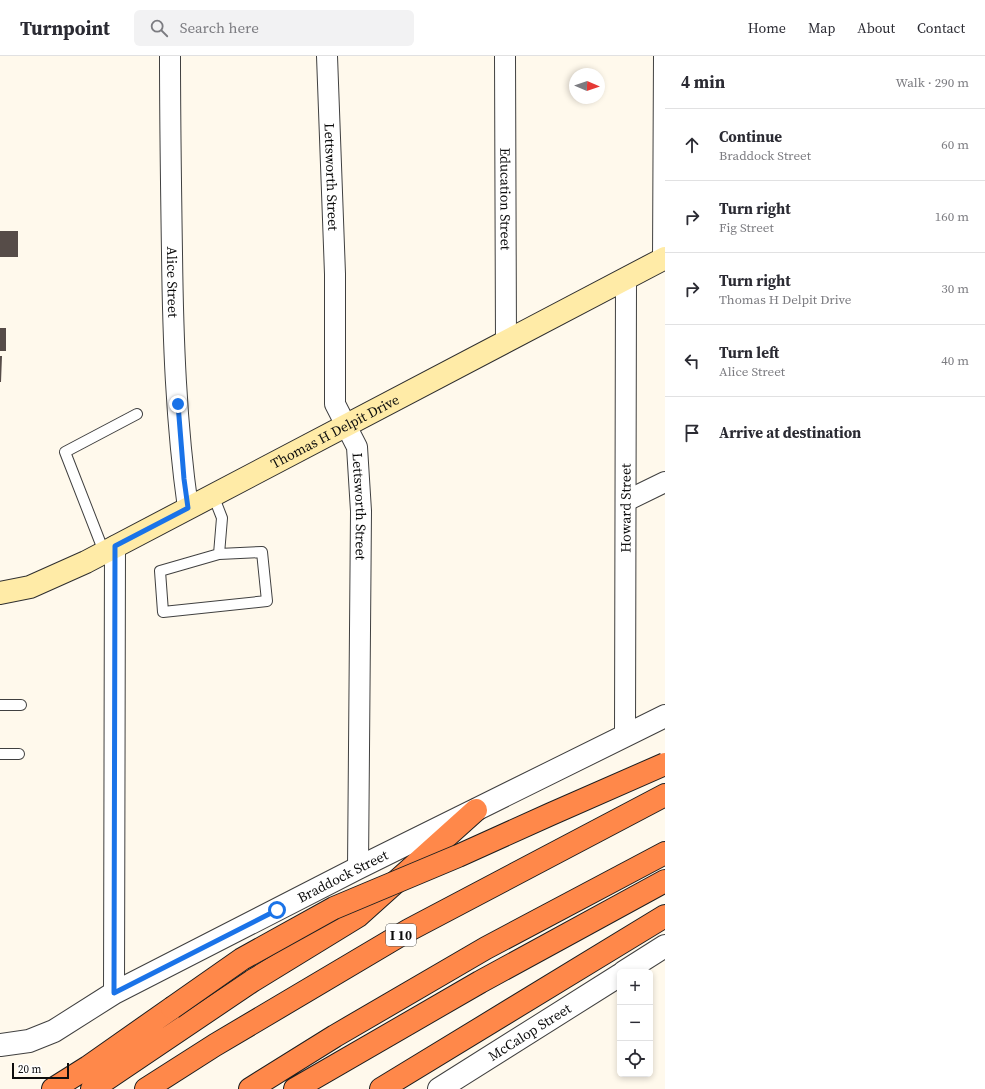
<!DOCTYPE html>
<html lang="en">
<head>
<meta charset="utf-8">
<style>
  body { margin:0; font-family:"Source Serif 4",serif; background:#f2f2f3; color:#2b2b33 }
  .controls { position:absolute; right:12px; bottom:12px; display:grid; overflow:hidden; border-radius:6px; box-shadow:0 2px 6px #0003 }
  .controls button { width:36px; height:36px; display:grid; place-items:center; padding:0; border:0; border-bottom:1px solid #e1e1e2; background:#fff; color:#2b2b33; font:20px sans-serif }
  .compass { position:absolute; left:569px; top:12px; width:36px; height:36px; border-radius:50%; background:#fff; box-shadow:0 2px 6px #0003; rotate:92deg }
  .scale { position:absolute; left:12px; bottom:10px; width:57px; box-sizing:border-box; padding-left:4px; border:2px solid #0d0d0d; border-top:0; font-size:11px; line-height:14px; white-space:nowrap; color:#0d0d0d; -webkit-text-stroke:3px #fff; paint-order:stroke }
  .stop { position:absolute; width:12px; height:12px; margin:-9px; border:3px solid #1a73e8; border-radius:50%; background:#fff }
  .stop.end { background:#1a73e8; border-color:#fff; box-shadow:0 1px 4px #0008 }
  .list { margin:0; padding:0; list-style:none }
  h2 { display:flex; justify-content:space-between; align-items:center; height:52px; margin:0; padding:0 16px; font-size:17px }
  h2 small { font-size:13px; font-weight:400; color:#7c7c81 }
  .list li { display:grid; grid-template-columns:26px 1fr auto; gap:12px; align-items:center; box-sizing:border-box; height:72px; padding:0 16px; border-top:1px solid #e1e1e2 }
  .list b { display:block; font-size:15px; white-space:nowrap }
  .list p { margin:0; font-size:13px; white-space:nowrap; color:#7c7c81 }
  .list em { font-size:13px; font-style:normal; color:#7c7c81 }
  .icon { flex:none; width:22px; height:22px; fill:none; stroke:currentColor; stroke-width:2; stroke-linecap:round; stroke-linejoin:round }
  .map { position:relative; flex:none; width:665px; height:1033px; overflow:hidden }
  header { display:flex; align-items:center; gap:24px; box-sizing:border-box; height:56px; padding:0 20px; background:#fff; border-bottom:1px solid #e1e1e2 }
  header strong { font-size:19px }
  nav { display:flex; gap:22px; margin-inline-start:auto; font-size:14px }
  .search { width:280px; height:36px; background:#f2f2f3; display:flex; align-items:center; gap:10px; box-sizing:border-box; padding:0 14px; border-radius:6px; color:#7c7c81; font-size:15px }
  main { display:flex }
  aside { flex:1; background:#fff }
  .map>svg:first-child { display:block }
  .building { fill:#564c48 }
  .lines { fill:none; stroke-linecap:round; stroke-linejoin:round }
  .service-casing { stroke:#404040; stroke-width:12 }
  .minor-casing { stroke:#404040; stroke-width:22 }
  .tertiary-casing { stroke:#404040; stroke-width:24 }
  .secondary-casing { stroke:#2f2f2f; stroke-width:24 }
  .motorway-casing { stroke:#1e1e1e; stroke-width:24 }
  .service { stroke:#fff; stroke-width:10 }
  .minor { stroke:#fff; stroke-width:20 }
  .tertiary { stroke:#fff; stroke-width:22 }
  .secondary { stroke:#ffeba7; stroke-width:22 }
  .motorway { stroke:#ff884a; stroke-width:22 }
  .motorway-bridge-casing { stroke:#1e1e1e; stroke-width:24; stroke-linecap:butt }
  .motorway-bridge { stroke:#ff884a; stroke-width:22 }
  .route { stroke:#1a73e8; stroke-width:5 }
  .labels { text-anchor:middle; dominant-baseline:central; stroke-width:4; stroke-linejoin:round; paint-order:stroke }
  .shield { fill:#fff; stroke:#565656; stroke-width:1 }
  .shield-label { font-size:13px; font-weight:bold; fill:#0d0d0d }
  .street-label { font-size:14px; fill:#0d0d0d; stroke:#fff }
</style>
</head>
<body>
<header>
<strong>Turnpoint</strong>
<div class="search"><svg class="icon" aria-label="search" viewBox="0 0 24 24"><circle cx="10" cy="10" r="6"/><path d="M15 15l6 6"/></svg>Search here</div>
<nav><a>Home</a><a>Map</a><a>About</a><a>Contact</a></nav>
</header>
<main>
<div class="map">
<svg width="665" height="1033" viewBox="0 0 665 1033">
  <rect width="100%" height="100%" fill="#fff9ec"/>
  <path class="building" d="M0 175H18V201H0Z
    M0 272H6V295H0Z
    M0 300H2L1 326H0Z"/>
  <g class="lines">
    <defs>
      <path id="service" d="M213 439 222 462 219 498 160 515 163 556 267 545 262 496 219 498
        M104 496 65 396 137 358
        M0 649H21
        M0 698H19"/>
      <g id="minor">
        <path id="s1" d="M170 0C170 66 171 132 172 197 173 282 176 367 188 452"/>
        <path id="s2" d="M327 0 335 218V348L357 391 361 455 358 812"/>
        <path id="s3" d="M505 0 506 286"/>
        <path d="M663 203 664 0"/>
        <path d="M626 445 665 426"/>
        <path id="s4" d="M625 680 626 223"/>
        <path d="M114 937 115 490"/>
      </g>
      <g id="tertiary">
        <path d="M624 916 665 890"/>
        <path id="s5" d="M0 989 29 985 54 975 114 937 358 812 665 660"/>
        <path id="s6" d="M439 1033 620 919"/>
      </g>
      <g id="secondary">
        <path id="s7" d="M0 537 30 531 86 506 665 202"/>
      </g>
      <path id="motorway" d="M53 1033 88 1011 172 952
        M92 1033 252 925 358 860 476 754
        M146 1033 215 989 409 874 665 739
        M250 1033 335 980 486 892 665 797
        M295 1033 480 926 665 825
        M381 1033 665 860"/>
    </defs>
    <use href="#service" class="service-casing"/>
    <use href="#minor" class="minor-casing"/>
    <use href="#tertiary" class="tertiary-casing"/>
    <use href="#secondary" class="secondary-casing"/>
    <use href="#motorway" class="motorway-casing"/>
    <use href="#service" class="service"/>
    <use href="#minor" class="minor"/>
    <use href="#tertiary" class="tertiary"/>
    <use href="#secondary" class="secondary"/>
    <use href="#motorway" class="motorway"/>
    <defs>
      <path id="motorway-bridge" d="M172 952 242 903 334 852 458 800 551 758 665 708"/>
    </defs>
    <use href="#motorway-bridge" class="motorway-bridge-casing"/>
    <use href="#motorway-bridge" class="motorway-bridge"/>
  </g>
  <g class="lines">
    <path class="route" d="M178 348 184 423 188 452 115 490 114 937 277 854"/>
  </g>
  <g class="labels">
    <rect class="shield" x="386" y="868" width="30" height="22" rx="3"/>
    <g class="shield-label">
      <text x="401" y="879">I 10</text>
    </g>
    <g class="street-label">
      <text stroke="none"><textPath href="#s2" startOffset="121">Lettsworth Street</textPath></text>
      <text stroke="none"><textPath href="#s3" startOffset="143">Education Street</textPath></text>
      <text stroke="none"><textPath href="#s1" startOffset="226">Alice Street</textPath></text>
      <text stroke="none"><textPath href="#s7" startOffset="373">Thomas H Delpit Drive</textPath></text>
      <text stroke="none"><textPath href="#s2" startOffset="456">Lettsworth Street</textPath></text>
      <text stroke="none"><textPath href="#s4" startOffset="228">Howard Street</textPath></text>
      <text stroke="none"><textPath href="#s5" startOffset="384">Braddock Street</textPath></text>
      <text stroke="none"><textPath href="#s6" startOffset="107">McCalop Street</textPath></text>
    </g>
  </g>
</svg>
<div class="controls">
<button>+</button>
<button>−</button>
<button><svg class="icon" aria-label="locate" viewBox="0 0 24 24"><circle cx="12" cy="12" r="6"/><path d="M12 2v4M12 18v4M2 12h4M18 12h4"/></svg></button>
</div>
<svg class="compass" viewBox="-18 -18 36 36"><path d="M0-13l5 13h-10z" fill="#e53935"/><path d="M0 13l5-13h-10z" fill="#7c7c81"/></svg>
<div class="scale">20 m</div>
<div class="stop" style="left:277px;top:854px"></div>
<div class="stop end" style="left:178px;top:348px"></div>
</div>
<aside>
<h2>4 min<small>Walk · 290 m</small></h2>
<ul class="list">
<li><svg class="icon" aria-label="ahead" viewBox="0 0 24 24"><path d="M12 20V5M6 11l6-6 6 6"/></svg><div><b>Continue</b><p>Braddock Street</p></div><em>60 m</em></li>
<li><svg class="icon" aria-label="right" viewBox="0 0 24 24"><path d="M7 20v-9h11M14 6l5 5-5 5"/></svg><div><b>Turn right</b><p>Fig Street</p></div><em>160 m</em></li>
<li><svg class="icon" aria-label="right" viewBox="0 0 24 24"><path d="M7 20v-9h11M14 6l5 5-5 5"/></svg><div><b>Turn right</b><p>Thomas H Delpit Drive</p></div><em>30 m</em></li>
<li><svg class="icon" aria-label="left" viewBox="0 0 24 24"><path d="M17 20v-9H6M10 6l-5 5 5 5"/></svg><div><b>Turn left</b><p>Alice Street</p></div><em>40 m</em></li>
<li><svg class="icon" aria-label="arrive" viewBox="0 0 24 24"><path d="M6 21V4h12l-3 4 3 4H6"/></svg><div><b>Arrive at destination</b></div></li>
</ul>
</aside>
</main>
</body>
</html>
